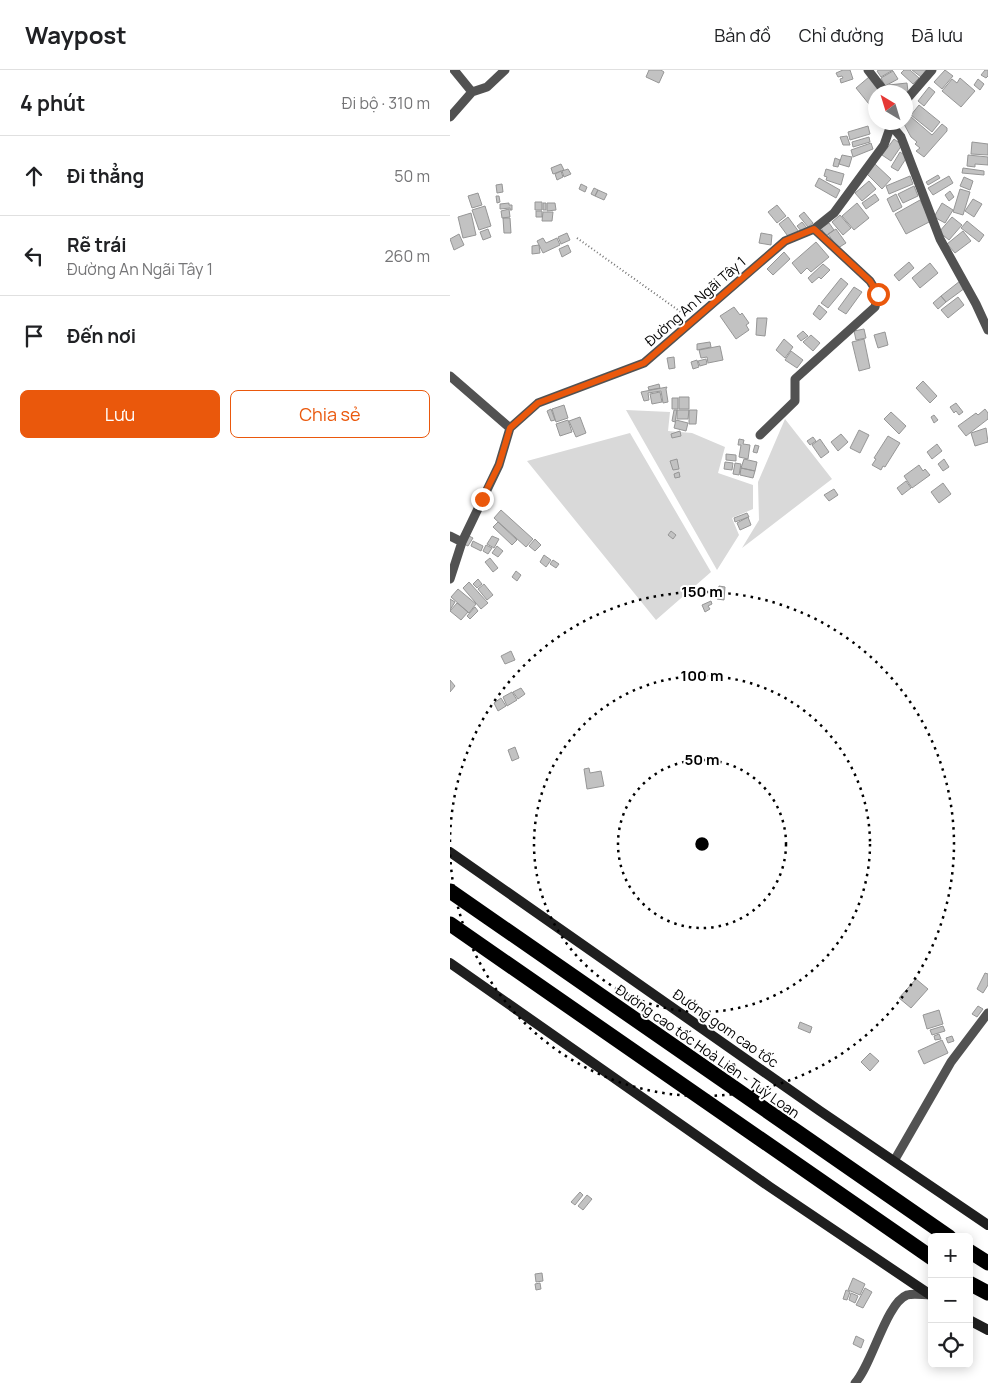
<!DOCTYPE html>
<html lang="vi">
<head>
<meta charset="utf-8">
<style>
  body { margin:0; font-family:Manrope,sans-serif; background:#f6f6f6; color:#202124 }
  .controls { position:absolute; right:15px; bottom:15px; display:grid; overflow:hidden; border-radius:8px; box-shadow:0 2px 12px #0003 }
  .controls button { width:45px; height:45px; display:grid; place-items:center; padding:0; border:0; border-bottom:1px solid #e0e0e0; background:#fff; color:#202124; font:25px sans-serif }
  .compass { position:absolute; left:418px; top:15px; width:45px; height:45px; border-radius:50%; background:#fff; box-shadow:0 2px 12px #0003; rotate:322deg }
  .stop { position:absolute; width:15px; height:15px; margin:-11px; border:4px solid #ea580c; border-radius:50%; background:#fff }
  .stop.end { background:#ea580c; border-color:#fff; box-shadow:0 1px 5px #0008 }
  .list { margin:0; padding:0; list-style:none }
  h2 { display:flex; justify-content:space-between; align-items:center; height:65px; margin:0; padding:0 20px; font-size:21px }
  h2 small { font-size:16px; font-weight:400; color:#757577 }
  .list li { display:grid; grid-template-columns:32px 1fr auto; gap:15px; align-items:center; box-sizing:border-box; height:80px; padding:0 20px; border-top:1px solid #e0e0e0 }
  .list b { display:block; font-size:19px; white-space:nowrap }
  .list p { margin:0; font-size:16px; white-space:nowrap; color:#757577 }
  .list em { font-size:16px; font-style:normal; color:#757577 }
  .actions { display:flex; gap:10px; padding:15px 20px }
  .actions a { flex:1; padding:11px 0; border:1px solid #ea580c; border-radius:8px; text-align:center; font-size:18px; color:#ea580c }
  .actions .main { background:#ea580c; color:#fff }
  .icon { flex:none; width:28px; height:28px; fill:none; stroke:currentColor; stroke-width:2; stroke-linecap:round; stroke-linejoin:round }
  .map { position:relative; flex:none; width:538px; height:1313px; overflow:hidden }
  header { display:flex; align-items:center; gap:30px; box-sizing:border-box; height:70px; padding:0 25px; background:#fff; border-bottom:1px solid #e0e0e0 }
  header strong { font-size:24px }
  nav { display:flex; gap:28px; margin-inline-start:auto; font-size:18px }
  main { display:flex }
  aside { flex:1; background:#fff }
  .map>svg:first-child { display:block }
  .green { fill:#d9d9d9 }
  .building { fill:#c2c2c2; stroke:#969696 }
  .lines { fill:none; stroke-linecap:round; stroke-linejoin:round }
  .path { stroke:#747474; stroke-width:2; stroke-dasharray:1 2.5; stroke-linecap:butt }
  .street { stroke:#525252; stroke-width:9 }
  .secondary { stroke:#1f1f1f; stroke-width:10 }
  .highway { stroke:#000; stroke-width:15 }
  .route { stroke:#ea580c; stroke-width:6 }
  .ring { fill:none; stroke:#000; stroke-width:2.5; stroke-dasharray:2.5 5 }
  .labels { text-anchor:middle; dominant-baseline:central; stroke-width:4; stroke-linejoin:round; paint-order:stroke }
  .street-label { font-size:14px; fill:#000; stroke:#fff }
  .centre { fill:#000; stroke:#fff; stroke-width:2.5 }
  .ring-label { font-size:15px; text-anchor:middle; font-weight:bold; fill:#000; stroke:#fff; stroke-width:4; stroke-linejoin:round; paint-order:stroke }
</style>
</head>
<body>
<header>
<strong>Waypost</strong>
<nav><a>Bản đồ</a><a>Chỉ đường</a><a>Đã lưu</a></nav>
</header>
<main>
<aside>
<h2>4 phút<small>Đi bộ · 310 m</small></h2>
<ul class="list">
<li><svg class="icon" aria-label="ahead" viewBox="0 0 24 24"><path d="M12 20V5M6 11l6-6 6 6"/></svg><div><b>Đi thẳng</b></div><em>50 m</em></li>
<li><svg class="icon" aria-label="left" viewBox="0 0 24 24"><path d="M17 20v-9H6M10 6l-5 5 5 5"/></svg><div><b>Rẽ trái</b><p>Đường An Ngãi Tây 1</p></div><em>260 m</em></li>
<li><svg class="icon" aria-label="arrive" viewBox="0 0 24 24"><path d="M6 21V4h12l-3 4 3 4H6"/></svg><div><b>Đến nơi</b></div></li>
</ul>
<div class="actions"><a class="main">Lưu</a><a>Chia sẻ</a></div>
</aside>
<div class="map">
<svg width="538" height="1313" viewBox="0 0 538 1313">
  <rect width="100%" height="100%" fill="#fff"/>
  <path class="green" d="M176 340 220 342 218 361 242 363 275 377 268 403 303 415V439L282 448 289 465 267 500Z
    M335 349 382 409 292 478 309 450 308 412Z
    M180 363 261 502 206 550 77 391Z"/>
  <path class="building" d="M199 0H211L214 2 209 13 196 7Z
    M393 0H400L403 9 391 13 390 9 393 8 392 6 388 7 386 3Z
    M429 0H443L431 7 427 1Z
    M454 0H460L469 8 463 14 451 3Z
    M462 0H476L471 7Z
    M495 0 503 6 492 19 484 12Z
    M535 0H538V6L536 8 531 5Z
    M443 1 448 9 435 16 431 8Z
    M419 7 432 22H426V37L423 39 406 18Z
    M510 8 525 21 511 37 492 21 502 9 507 13Z
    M528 9 534 14 530 20 524 15Z
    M457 13 458 22H440L439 15Z
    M479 17 485 22 474 36 468 31Z
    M469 35 490 52 482 62 461 45Z
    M460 46 482 65 492 54 497 58V61L474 87 466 81 470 78 465 74 467 72 461 67 454 54Z
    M418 56 420 64 400 70 398 62Z
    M397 66 400 75H393L390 67Z
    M419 67 420 72 403 77 402 72Z
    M444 69 452 75 441 91 432 85Z
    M522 72 538 74V85L521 84Z
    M421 73 423 79 403 87 401 80Z
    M450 82 457 87 448 101 441 97Z
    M392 85 402 87 399 97 389 94Z
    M518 85 538 87V95L525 94V97L517 96Z
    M385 88 390 90 388 97 383 96Z
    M111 94 114 100 103 104 101 98Z
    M425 94 441 109 432 119 416 103Z
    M513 98 534 101V105L512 103Z
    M118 99 121 104 114 107 112 101Z
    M376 99 394 104 391 115 376 110 377 107 374 106Z
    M111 101 113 107 107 110 105 104Z
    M488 105 490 108 478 115 476 112Z
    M460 106 463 114 439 124 436 116Z
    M499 106 503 113 483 125 478 118Z
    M514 107 523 111 520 120 510 116Z
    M369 108 390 120 386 128 365 116Z
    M419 111 426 119 412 131 405 123Z
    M52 114 53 122 47 123 46 115Z
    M131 114 137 117 135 122 129 119Z
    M464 116 468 126 453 133 448 124Z
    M144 118 148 120 145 126 141 124Z
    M510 119 520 122 513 145 503 142Z
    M148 120 157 124 154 130 145 126Z
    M500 121 504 127 499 131 495 125Z
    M28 123 32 135 22 138 18 126Z
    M425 124 429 130 416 139 412 133Z
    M446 124 452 137 443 142 437 129Z
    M46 126H49L50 132 47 133Z
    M523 129 532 134 524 147 515 141Z
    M470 130 481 151 456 164 445 144Z
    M85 132H92V140H85Z
    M59 133V135H62V140H60V138L50 139V134Z
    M93 133H96V140H93Z
    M97 133H105L106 140 97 141Z
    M407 133 419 148 404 160 392 146Z
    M492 133 503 140 495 153 484 147Z
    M327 135 336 146 327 153 318 142Z
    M35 136 41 156 29 160 22 140Z
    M59 139 60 147 52 148 51 141Z
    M86 141H92V147H86Z
    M93 142H103L102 151H92Z
    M354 142 363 153 358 157 349 146Z
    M21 143 26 165 13 168 8 147Z
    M390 145 401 158 393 165 382 152Z
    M338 147 349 162 340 169 329 154Z
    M502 147 512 155 499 170 489 162Z
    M53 148H60L61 163H54Z
    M517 151 534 165 529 172 511 158Z
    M352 152 357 158 352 162 347 156Z
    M379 153 384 160 376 166 371 158Z
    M38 159 41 167 33 170 30 162Z
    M386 159 396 173 388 178 378 164Z
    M513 161 521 171 505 183 497 174Z
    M117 163 120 170 111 174 108 167Z
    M311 163 322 165 321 175 309 173Z
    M9 164 14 175 4 180 0 169Z
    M93 168 96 173 107 168 110 175 93 183 87 171Z
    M366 172 379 187 361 202 357 198 351 204 342 193Z
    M89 175 90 183 82 184V176Z
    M118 175 121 182 112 187 109 179Z
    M334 182 340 189 323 205 317 199Z
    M459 192 464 198 449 211 444 205Z
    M480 193 488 203 470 218 462 208Z
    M373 194 380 200 371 209 369 207 362 213 358 208Z
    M391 208 398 214 378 238 371 233Z
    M510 211 515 218 496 232 491 226Z
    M404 217 412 222 396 244 388 239Z
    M491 226 496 232 488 239 483 233Z
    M508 227 514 235 498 248 491 240Z
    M369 235 377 242 370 250 363 244Z
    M284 237 290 245 292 243 299 253 296 255 299 260 286 269 270 246Z
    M307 248H317L315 266 306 265Z
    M414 259 416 268 406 270 404 261Z
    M353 261 358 266 351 271 347 266Z
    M435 262 438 275 428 278 424 265Z
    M361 265 370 273 363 281 353 272Z
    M334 269 343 277 335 288 326 280Z
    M414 269 420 298 409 301 402 272Z
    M260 272 261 277 247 280V274Z
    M270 276 273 290 258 293 257 287 251 288 249 280Z
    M341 281 353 290 347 298 335 290Z
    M224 287 225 298 219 299 217 288Z
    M256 289 257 294 250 296 248 291Z
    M247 290 249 297 243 299 241 292Z
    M473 311 487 326 480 333 466 318Z
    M209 314 210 318 199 320 198 317Z
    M217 317 216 319 218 332 213 333 211 321 198 323 199 330 194 331 191 322Z
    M210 322 212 332 202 334 200 324Z
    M229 327H239V339H229Z
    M222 328H228V339H222Z
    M506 333 513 342 509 345 506 341 504 343 500 337Z
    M114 335 118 348 106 352 102 339Z
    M101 339 105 350 101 351 97 341Z
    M535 339 538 343V349L516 366 508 356 526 343 528 345Z
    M224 340H227L225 352 222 351Z
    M227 340H239L238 349H227Z
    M239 340H247L246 354H239Z
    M441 342 456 356 449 364 434 349Z
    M484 345 488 350 484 353 481 347Z
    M130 347 136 363 126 367 119 351Z
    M118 350 122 362 110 366 106 354Z
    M226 350 238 353 236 361 224 358Z
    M536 358 538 372 525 376 521 363Z
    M409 360 419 365 410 383 400 378Z
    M230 361 231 366 222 368 221 364Z
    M391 364 398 372 388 381 381 372Z
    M438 366 450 373 435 397 433 396 431 400 422 395 426 389 424 388Z
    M363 367 366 371 360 375 357 371Z
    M289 369 294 370 293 374 300 375 298 389 289 387 291 375H288Z
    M370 369 379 382 371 388 362 375Z
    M487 374 492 381 482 389 477 382Z
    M305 375 309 376 307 383 303 382Z
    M276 384 286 385V391L276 390Z
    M227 389 229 399 223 400 220 391Z
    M294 389 307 392 305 401 291 398Z
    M494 389 499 397 493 401 488 394Z
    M275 392 283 393 282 400 274 399Z
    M285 393 291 394 289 405 283 404Z
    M469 395 473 401 475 399 480 405 462 418 454 406Z
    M291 398 305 401 303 408 290 405Z
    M229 402 230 407 225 408 224 404Z
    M456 411 461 418 452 425 447 418Z
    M493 413 501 424 489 433 481 422Z
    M384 419 388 425 379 431 374 425Z
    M51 440 83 469 76 477 44 448Z
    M297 443 299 447 285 452 284 448Z
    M298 447 301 455 290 460 287 453Z
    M48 452 67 470 62 475 43 457Z
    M221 461 226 465 223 469 218 465Z
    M17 465 23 468 18 476 12 473Z
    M42 466 49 469 44 478 37 474Z
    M85 469 91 475 85 481 79 476Z
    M23 471 33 476 31 481 21 476Z
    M36 475 42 478 38 484 33 481Z
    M47 476 53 481 48 487 42 483Z
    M94 485 101 490 96 497 90 492Z
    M40 488 48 498 43 502 35 492Z
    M103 490 109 494 106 498 100 494Z
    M66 501 71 505 67 511 62 507Z
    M28 509 32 514 27 518 23 514Z
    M19 512 38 533 31 539 13 518Z
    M34 514 43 525 37 530 28 519Z
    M269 516 275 517 274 530 267 529Z
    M8 519 26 534 19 543 1 527Z
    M0 529 5 532 0 540Z
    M261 531 262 534 258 536 260 539 255 542 252 535Z
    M7 533 18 542 11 550 0 541Z
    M25 537 28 541 20 549 17 546Z
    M61 581 65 590 55 594 51 586Z
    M0 610 5 616 0 622Z
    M71 618 75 624 68 629 63 622Z
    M62 622 67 630 57 636 53 627Z
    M51 628 56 636 48 641 44 633Z
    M65 677 69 688 62 691 58 680Z
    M139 698 140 703 151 701 154 716 137 719 134 699Z
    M535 903 538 904V915L533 923 527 919Z
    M466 909 478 919 461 938 449 928Z
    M528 936 533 939 527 947 522 944Z
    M489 940 493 954 477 959 473 945Z
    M350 952 362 957 360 963 348 958Z
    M493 956 495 961 482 965 480 960Z
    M489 964 491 969 485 970 484 966Z
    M502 966 504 971 498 973 496 968Z
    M492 970 498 983 474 994 468 981Z
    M420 983 429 991 420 1001 411 992Z
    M130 1122 133 1125 125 1135 121 1132Z
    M137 1125 142 1129 133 1140 128 1136Z
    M92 1203 93 1211 86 1212 85 1204Z
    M403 1208 415 1214 410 1225 398 1220Z
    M90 1213 91 1219 86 1220 85 1214Z
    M415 1218 422 1222 413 1238 406 1235Z
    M396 1220 400 1222 397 1230 393 1229Z
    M401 1223 408 1226 405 1233 399 1230Z
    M406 1266 414 1270 411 1278 403 1274Z"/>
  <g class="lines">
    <path class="path" d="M127 168 235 245"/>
    <path class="street" d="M4 0 22 22
      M418 0 435 22
      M456 30 482 0
      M0 47 22 22 37 17 55 0
      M441 55 451 67 490 169 526 234 538 260
      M0 306 60 358
      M310 365 345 331V309L425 237 428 224 420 211 364 159
      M0 466 12 472
      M0 509 12 472 49 395 60 358 88 333 194 293 335 171 364 159 384 143 434 75 442 52
      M444 1091 501 992 538 943
      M405 1313C422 1295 436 1233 457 1225 464 1223 473 1225 481 1225"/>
    <path class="secondary" d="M0 782 370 1041 538 1155
      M0 893 320 1117 482 1226
      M519 1250 538 1260"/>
    <path class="highway" d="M0 821 499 1167
      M0 854 482 1188
      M519 1181 538 1193
      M519 1213 538 1223"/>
  </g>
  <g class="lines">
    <path class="route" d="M32 429 49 395 60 358 88 333 194 293 335 171 364 159 420 211 428 224"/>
  </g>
  <g class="ring">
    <circle cx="252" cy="774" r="84"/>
    <circle cx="252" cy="774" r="168"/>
    <path d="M0 772A252 252 0 1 1 0 776"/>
  </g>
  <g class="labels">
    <g class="street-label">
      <text transform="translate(245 231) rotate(-41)">Đường An Ngãi Tây 1</text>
      <text transform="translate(276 958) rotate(35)">Đường gom cao tốc</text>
      <text transform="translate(258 981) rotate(35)">Đường cao tốc Hoà Liên - Tuý Loan</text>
    </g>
  </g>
  <circle cx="252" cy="774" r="8" class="centre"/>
  <g class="ring-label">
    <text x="252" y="527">150 m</text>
    <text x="252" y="611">100 m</text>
    <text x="252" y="695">50 m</text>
  </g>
</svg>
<div class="controls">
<button>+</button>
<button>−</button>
<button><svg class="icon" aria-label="locate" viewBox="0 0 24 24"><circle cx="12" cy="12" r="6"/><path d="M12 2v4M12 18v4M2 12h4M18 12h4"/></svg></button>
</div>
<svg class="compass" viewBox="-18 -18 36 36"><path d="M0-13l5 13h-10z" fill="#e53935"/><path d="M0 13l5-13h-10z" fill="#757577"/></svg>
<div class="stop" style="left:428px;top:224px"></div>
<div class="stop end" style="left:32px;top:429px"></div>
</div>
</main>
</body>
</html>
